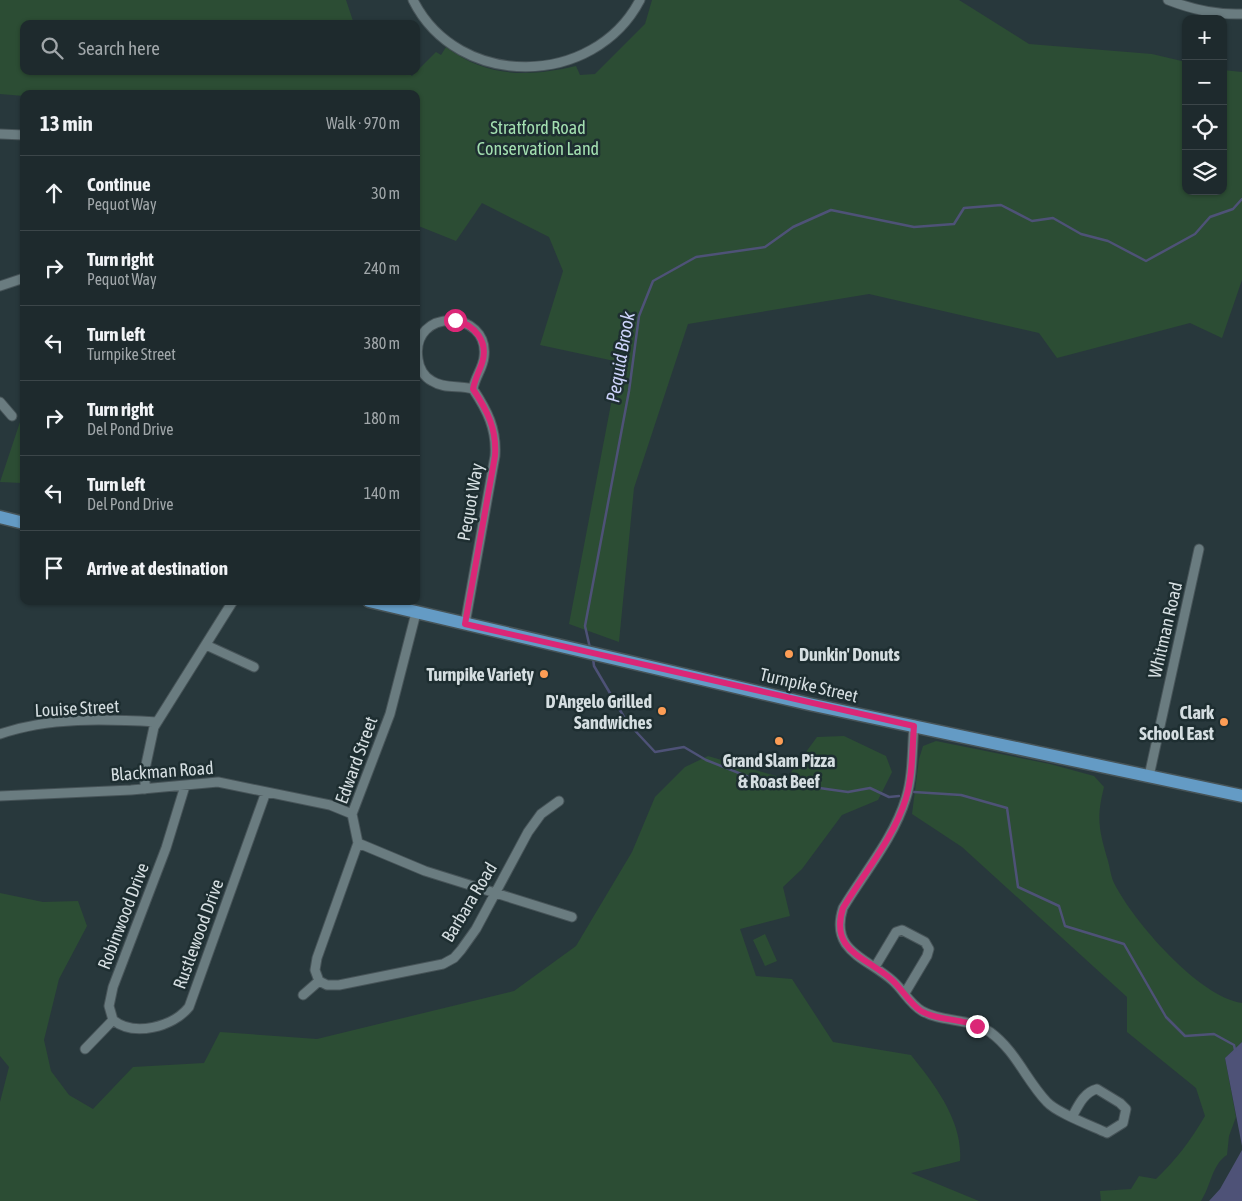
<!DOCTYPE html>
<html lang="en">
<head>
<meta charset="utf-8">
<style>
  body { margin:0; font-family:"Asap Condensed",sans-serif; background:#263235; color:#f1f3f6 }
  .controls { position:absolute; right:15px; top:15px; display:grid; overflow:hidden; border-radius:10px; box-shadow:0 1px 4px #0004 }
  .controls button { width:45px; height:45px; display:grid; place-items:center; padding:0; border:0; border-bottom:1px solid #3c4649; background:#1e2a2d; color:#f1f3f6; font:25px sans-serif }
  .stop { position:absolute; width:15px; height:15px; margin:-11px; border:4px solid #db2777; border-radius:50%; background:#fff }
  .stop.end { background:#db2777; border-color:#fff; box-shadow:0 1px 5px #0008 }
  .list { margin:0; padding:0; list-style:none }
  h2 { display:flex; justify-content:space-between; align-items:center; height:65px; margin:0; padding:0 20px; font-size:21px }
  h2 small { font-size:16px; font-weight:400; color:#a1a7aa }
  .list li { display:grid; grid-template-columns:32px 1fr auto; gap:15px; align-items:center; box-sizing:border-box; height:75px; padding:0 20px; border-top:1px solid #3c4649 }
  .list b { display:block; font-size:19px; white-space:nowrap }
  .list p { margin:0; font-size:16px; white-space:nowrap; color:#a1a7aa }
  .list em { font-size:16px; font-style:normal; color:#a1a7aa }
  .icon { flex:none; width:28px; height:28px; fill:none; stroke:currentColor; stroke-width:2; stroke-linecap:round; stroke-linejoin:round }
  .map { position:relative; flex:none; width:1242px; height:1201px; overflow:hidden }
  .search { position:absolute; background:#1e2a2d; box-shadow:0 1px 4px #0004; left:20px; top:20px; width:400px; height:55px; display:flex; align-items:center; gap:12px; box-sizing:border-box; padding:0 18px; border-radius:10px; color:#a1a7aa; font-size:19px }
  .panel { position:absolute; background:#1e2a2d; box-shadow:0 1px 4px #0004; left:20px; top:90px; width:400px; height:515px; border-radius:10px }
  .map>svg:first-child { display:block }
  .green { fill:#2c4d34 }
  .water { fill:#4e5277 }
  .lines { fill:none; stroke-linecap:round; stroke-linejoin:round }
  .stream { stroke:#4e5277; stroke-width:2.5 }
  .minor-casing { stroke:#475458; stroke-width:11 }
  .primary-casing { stroke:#475458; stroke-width:15 }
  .minor { stroke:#6a7c80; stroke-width:9 }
  .primary { stroke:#649bc5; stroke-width:12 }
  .route { stroke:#db2777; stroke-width:6 }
  .poi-dot { fill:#fd9d55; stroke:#1e2e31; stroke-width:2 }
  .labels { text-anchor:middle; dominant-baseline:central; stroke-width:5; stroke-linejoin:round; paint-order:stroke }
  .park-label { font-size:18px; fill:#a3dfb0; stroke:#1e2e31 }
  .street-label { font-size:18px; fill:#d5dee1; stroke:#1e2e31 }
  .poi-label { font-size:18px; font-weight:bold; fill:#d5dee1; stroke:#1e2e31; text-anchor:end }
  .water-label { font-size:19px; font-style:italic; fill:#cdd3fa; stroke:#1e2e31 }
</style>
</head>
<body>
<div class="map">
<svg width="1242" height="1201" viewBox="0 0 1242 1201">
  <rect width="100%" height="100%" fill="#28383c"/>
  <path class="green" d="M0 0H346L354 24H24V71H406L412 76 436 52 441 55 446 47C487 78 529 77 576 66L580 75 595 74 645 24 652 0H959L1029 44 1152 54 1186 62V191H1223V70L1242 72V280L1222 338 1190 323 1057 358 1039 333 869 294 688 324 634 488 619 642 569 624 619 362 540 345 563 271 549 237 482 203 456 241 416 225V94H24V96L0 94Z
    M24 410V474L22 483 0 482Z
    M844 736 886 756 892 772 878 800 842 815 802 869 783 887 790 916 740 929 756 976 792 979 833 1042 911 1055C935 1085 963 1121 960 1161L911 1173 979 1201H0V1102L9 1067 0 1056V893L43 902 78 901 87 926 59 979 44 1040 51 1071 69 1095 93 1109 133 1067 204 1063 220 1032 317 1039 514 991 576 946 632 852 655 797 685 767 708 756 776 776 789 775 817 737Z
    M936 741 1050 764 1094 776 1104 787C1096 819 1099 830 1108 861 1110 868 1111 877 1114 883 1133 921 1199 997 1242 1003V1042L1225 1058 1236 1117 1229 1136 1227 1155C1212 1164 1211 1186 1201 1201H1101L1100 1191 1131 1189 1139 1176 1156 1179C1176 1160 1191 1140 1205 1116L1196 1088 1127 1032V997L962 847 912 814 919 759 923 746Z
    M765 934 777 961 765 966 753 940Z"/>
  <path class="water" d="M1242 1042V1146L1225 1058Z
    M1242 1150V1201H1209L1220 1189Z"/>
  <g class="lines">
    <path class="stream" d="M590 648 585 626 629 391 639 316 653 281 696 257 765 247 793 227 831 210 914 227 954 224 964 208 1001 205 1032 221 1053 218 1081 234 1108 241 1146 261 1195 234 1210 217 1233 209 1242 199
      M593 658 594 666 627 722 655 752 684 747 706 760 754 779 848 792 870 788 889 797 899 796
      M914 792 961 795 1007 808 1018 887 1059 906 1065 926 1124 944 1166 1017 1185 1036 1214 1034 1234 1045 1235 1050"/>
    <defs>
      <path id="minor" d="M413 0C458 90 594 88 640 0
        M1168 0C1191 9 1217 15 1242 14
        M0 134 24 135
        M0 286 24 278
        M0 402 12 416
        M465 624 495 456C497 429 487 410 473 389 475 377 483 368 484 357 490 309 410 307 418 359 419 368 424 377 432 381 444 389 459 385 473 389
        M206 645 254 667
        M914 725C912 749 913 776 906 798 894 838 864 873 843 908 829 952 868 958 893 981 903 990 910 1004 922 1011 943 1023 968 1017 990 1032 1016 1051 1026 1080 1047 1102 1057 1113 1092 1126 1107 1133L1123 1123 1126 1109 1120 1103 1097 1089C1084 1092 1078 1106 1072 1117
        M0 734C49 717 105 719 157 722
        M1149 776 1199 549
        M145 789V769L154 727 233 601
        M0 796 131 790 218 782 330 805 352 814
        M358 843 425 871 572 917
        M875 967 896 932 902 930 925 942 929 949 927 956 905 993
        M319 981 327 985H339L443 964 454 958 461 950 476 929 528 832 541 814 559 801
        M303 995 319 981 315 970 317 958 358 843 352 814 390 714 416 613
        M113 1020C134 1037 173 1027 189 1007L266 792
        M85 1049 113 1020 109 1006 113 987 166 848 185 786"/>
      <path id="primary" d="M0 517 24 523
        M369 601 809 704 1242 796"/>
    </defs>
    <use href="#minor" class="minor-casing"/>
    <use href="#primary" class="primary-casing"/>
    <use href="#minor" class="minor"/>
    <use href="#primary" class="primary"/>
  </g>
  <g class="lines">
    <path class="route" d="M455 320C475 325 489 342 482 363 479 372 475 379 473 389 487 410 497 429 495 456L465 624 914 726C912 749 913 776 906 798 894 838 864 873 843 908 829 952 867 957 892 980 902 989 910 1004 921 1011 938 1021 960 1018 977 1026"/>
  </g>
  <g class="poi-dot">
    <circle cx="789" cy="654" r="5"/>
    <circle cx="544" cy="674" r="5"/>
    <circle cx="662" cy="711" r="5"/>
    <circle cx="1224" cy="722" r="5"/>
    <circle cx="779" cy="741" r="5"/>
  </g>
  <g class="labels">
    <g class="park-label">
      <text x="538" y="127">Stratford Road<tspan x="538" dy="21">Conservation Land</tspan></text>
    </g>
    <g class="street-label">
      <text transform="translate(470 502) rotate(-80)">Pequot Way</text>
      <text transform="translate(1165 630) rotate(-77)">Whitman Road</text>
      <text transform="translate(809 685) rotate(13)">Turnpike Street</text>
      <text transform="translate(77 708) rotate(-3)">Louise Street</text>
      <text transform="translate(356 760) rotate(-70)">Edward Street</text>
      <text transform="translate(162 771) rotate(-4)">Blackman Road</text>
      <text transform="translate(469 902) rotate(-59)">Barbara Road</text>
      <text transform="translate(123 916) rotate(-69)">Robinwood Drive</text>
      <text transform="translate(198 934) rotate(-70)">Rustlewood Drive</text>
    </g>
    <g class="poi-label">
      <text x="799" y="654" text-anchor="start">Dunkin' Donuts</text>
      <text x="534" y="674">Turnpike Variety</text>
      <text x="652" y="701">D'Angelo Grilled<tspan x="652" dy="21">Sandwiches</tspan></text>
      <text x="1214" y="712">Clark<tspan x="1214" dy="21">School East</tspan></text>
      <text x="779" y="760" text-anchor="middle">Grand Slam Pizza<tspan x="779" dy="21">&amp; Roast Beef</tspan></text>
    </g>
    <g class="water-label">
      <text transform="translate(620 357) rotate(-80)">Pequid Brook</text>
    </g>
  </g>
</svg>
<div class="controls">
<button>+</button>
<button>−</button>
<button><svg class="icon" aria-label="locate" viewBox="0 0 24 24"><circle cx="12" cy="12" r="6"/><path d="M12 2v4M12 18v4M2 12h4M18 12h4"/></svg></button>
<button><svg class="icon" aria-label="layers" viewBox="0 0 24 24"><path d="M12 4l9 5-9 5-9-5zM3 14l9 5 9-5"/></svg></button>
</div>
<div class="stop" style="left:455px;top:320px"></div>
<div class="stop end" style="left:977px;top:1026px"></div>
<div class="search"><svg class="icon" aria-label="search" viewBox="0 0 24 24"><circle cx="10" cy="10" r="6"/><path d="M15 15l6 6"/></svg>Search here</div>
<section class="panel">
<h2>13 min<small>Walk · 970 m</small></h2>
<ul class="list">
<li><svg class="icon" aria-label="ahead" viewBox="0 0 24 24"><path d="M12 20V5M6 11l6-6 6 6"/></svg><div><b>Continue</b><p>Pequot Way</p></div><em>30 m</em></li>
<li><svg class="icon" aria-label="right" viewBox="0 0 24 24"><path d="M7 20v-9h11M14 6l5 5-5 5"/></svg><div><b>Turn right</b><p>Pequot Way</p></div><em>240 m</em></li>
<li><svg class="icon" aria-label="left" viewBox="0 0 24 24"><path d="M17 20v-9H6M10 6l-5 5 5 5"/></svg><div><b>Turn left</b><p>Turnpike Street</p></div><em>380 m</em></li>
<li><svg class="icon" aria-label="right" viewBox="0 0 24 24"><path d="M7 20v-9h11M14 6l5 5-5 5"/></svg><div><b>Turn right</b><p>Del Pond Drive</p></div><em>180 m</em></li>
<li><svg class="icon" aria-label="left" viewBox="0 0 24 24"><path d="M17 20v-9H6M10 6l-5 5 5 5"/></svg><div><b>Turn left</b><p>Del Pond Drive</p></div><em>140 m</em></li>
<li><svg class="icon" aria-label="arrive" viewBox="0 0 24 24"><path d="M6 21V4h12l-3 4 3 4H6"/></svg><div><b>Arrive at destination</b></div></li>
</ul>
</section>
</div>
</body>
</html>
